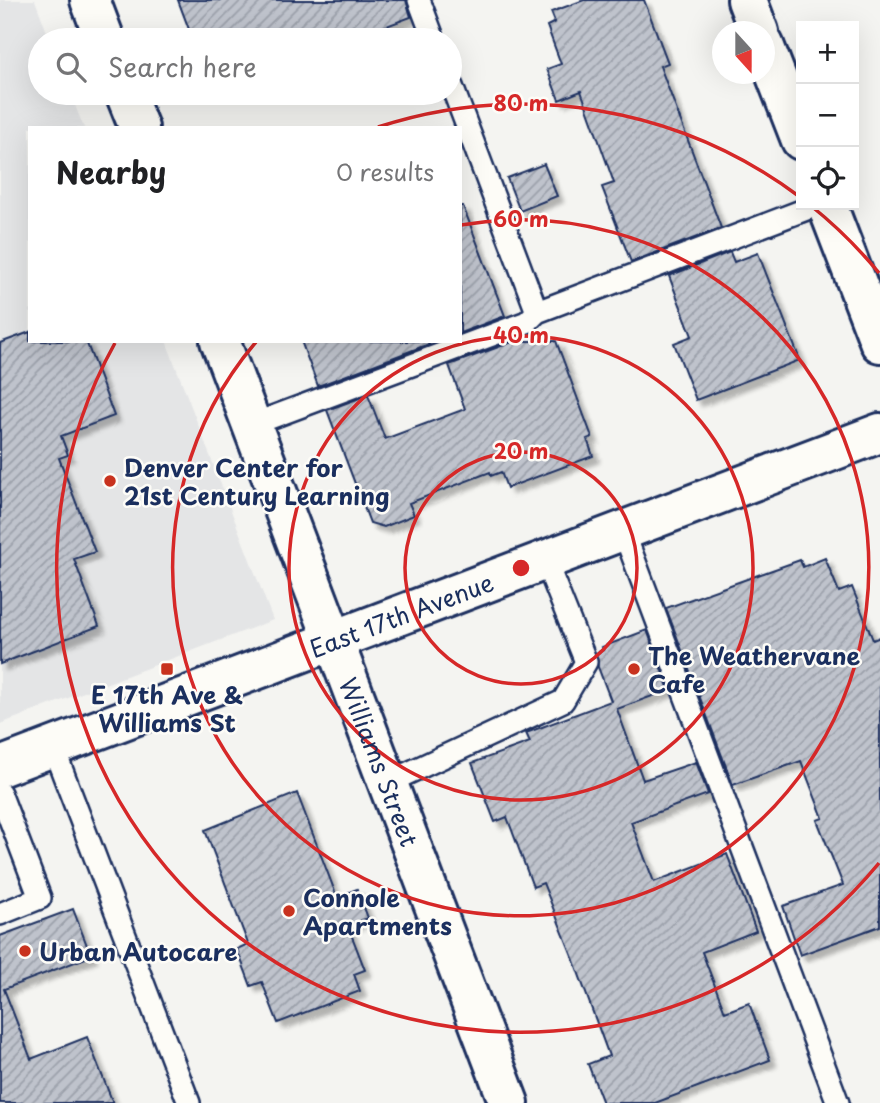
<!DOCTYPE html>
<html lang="en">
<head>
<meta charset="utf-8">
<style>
  body { margin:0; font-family:"Playpen Sans",sans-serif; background:#f6f6f6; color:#202124 }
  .controls { position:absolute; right:21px; top:21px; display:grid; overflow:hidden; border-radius:0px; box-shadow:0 7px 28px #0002 }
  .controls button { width:63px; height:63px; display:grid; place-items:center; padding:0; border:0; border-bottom:2px solid #e0e0e0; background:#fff; color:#202124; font:35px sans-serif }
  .compass { position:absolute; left:712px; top:21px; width:63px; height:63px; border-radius:50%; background:#fff; box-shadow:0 7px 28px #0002; rotate:159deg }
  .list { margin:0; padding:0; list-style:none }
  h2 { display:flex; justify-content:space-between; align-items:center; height:91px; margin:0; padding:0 28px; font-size:30px }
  h2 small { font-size:23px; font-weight:400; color:#757577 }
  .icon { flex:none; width:38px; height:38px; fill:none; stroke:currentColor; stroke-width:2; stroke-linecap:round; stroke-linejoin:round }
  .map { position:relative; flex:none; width:880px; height:1103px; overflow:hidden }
  .search { position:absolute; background:#fff; box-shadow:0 7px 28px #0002; left:28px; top:28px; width:434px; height:77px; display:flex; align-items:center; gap:18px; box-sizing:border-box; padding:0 24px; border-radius:38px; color:#757577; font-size:26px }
  .panel { position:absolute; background:#fff; box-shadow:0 7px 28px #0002; left:28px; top:126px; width:434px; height:217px; border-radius:0px }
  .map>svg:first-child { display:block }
  .built { fill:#e4e5e6 }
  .building { fill:url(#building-hatch); stroke:#1b2f5e; stroke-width:2; filter:url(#shadow) }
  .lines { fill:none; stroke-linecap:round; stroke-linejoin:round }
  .service-casing { stroke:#1b2f5e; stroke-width:26 }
  .minor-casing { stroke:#1b2f5e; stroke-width:44 }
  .secondary-casing { stroke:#1b2f5e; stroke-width:44 }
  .service { stroke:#fdfcf7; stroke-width:21 }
  .minor { stroke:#fdfcf7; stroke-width:38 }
  .secondary { stroke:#fdfcf7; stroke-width:38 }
  .ring { fill:none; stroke:#d62828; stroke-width:3.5 }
  .poi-dot { fill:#c8321e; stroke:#fdfcf7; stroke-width:2.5 }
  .labels { text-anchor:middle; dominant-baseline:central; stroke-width:5; stroke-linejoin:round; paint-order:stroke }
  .poi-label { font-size:24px; font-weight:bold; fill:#1b2f5e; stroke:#fdfcf7; text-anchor:start }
  .street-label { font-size:24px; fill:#1b2f5e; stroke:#fdfcf7 }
  .centre { fill:#d62828; stroke:#fdfcf7; stroke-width:3.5 }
  .ring-label { font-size:21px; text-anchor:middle; font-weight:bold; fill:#d62828; stroke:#fdfcf7; stroke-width:5; stroke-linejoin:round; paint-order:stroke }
</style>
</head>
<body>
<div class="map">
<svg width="880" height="1103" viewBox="0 0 880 1103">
  <defs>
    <pattern id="building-hatch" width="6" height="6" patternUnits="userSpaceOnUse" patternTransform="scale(1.75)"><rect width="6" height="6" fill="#bfc3cc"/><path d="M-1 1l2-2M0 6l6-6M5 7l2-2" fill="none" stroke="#9a9fa9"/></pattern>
    <filter id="shadow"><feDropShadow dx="6" dy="6" stdDeviation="2" flood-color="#0004"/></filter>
  </defs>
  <rect width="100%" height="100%" fill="#f4f4f1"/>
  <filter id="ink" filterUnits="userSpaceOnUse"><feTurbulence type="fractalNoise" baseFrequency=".0143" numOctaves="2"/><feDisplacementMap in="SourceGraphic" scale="14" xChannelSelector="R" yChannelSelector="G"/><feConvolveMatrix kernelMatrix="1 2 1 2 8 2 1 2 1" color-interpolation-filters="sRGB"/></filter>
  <g filter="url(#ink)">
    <path class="built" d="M0 0H35L50 40H40V93H70L84 128H30V341H166L273 620 0 724Z"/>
    <path class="building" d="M178 0H406L411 17 349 40H193Z
      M584 0H644L668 63 660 66 721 228 631 262 602 187 614 183 581 91 559 100 547 69 561 64 547 26 555 22 551 12Z
      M544 164 557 196 520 211 507 178Z
      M460 206H463L505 316 460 333Z
      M730 252 734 262 758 253 800 360 696 400 674 343 692 336 669 276Z
      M30 332V341H86L114 416 61 436 68 455 59 458 95 552 74 559 99 626 0 664V343Z
      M301 341H429V344L318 386Z
      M515 341H556L592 437 587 439 593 456 507 488 501 472 491 476 490 472 409 503 414 515 384 527 370 523 327 410 368 395 385 439 465 409 449 365Z
      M825 558 839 592 852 587 873 640 880 637V926L800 955 783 906 843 885 817 820 823 818 801 761 733 785 666 608 800 560 803 567Z
      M647 630 669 690 617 709 643 780 696 762 708 794 631 822 654 882 727 854 756 931 702 952 725 1012 749 1003 770 1060 655 1103H603L588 1064 609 1056 573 958 543 883 533 887 507 817 495 822 472 763 530 742 526 733 611 701 598 667 596 653 603 650 602 647Z
      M297 793 337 897 357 889 368 918 348 926 365 970 354 974 360 991 278 1023 262 982 251 986 237 949 248 944 205 830Z
      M73 909 91 956 4 989 31 1059 87 1037 113 1103H0V936Z"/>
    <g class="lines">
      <defs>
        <path id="service" d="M419 0 434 40
          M450 81 537 312
          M251 425 527 322 537 312 817 205
          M623 530 838 1103
          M53 747 189 1103
          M389 782 563 701 586 662 546 562
          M0 793 40 898 0 914"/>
        <g id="minor">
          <path d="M90 0 105 40"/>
          <path d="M747 0 759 32"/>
          <path d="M764 45 801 140"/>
          <path d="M125 93 139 128"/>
          <path d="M827 205 880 343"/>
          <path id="s1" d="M220 341 509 1103"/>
        </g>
        <g id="secondary">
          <path id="s2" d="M0 767 880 433"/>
        </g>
      </defs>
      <use href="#service" class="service-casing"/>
      <use href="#minor" class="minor-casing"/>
      <use href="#secondary" class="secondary-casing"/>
      <use href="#service" class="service"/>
      <use href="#minor" class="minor"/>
      <use href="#secondary" class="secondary"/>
    </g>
  </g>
  <g class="ring">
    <circle cx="521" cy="568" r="116"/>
    <circle cx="521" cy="568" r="232"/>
    <path d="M461 225A348 348 0 1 1 256 342"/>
    <path d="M879 863A464 464 0 0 1 115 343M378 127A464 464 0 0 1 800 197M810 205A464 464 0 0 1 879 273"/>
  </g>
  <g class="poi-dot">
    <circle cx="110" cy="481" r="7"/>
    <rect x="160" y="662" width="14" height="14" rx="3.5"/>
    <circle cx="634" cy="669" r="7"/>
    <circle cx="289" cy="911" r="7"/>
    <circle cx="25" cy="951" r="7"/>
  </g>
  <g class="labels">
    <g class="poi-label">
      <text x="124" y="467">Denver Center for<tspan x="124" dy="28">21st Century Learning</tspan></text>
      <text x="648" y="655">The Weathervane<tspan x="648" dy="28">Cafe</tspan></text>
      <text x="167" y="694" text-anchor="middle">E 17th Ave &amp;<tspan x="167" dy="28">Williams St</tspan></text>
      <text x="303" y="897">Connole<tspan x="303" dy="28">Apartments</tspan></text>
      <text x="39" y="951">Urban Autocare</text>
    </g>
    <g class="street-label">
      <text stroke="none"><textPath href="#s2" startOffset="429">East 17th Avenue</textPath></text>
      <text stroke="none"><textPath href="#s1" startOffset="450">Williams Street</textPath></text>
    </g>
  </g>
  <circle cx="521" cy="568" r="10" class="centre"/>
  <g class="ring-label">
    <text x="521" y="111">80 m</text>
    <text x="521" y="227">60 m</text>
    <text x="521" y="343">40 m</text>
    <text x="521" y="459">20 m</text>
  </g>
</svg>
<div class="controls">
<button>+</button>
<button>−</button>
<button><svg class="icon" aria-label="locate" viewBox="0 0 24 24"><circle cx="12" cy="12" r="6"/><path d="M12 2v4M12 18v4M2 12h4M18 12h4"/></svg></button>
</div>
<svg class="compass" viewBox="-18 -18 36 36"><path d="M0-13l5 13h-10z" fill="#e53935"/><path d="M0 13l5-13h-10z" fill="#757577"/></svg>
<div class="search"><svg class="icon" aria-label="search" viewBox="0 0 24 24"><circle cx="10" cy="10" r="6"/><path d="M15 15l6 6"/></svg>Search here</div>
<section class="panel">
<h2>Nearby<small>0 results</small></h2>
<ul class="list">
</ul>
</section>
</div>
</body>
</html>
